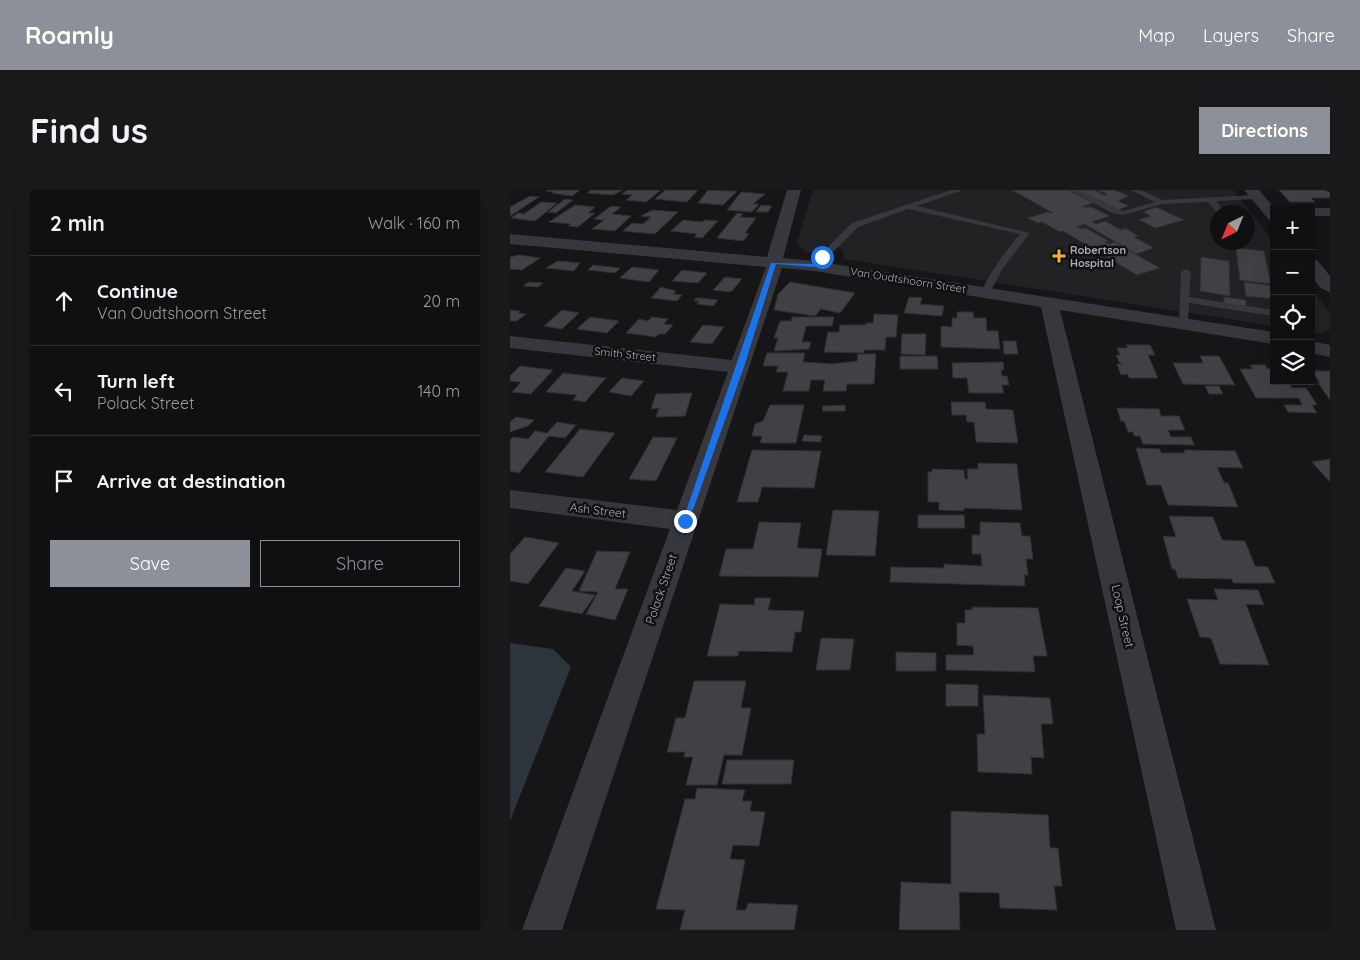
<!DOCTYPE html>
<html lang="en">
<head>
<meta charset="utf-8">
<style>
  body { margin:0; font-family:Quicksand,sans-serif; background:#19191b; color:#f1f3f6 }
  .controls { position:absolute; right:15px; top:15px; display:grid; overflow:hidden; border-radius:0px; box-shadow:0 5px 20px #0002 }
  .controls button { width:45px; height:45px; display:grid; place-items:center; padding:0; border:0; border-bottom:1px solid #303032; background:#101012; color:#f1f3f6; font:25px sans-serif }
  .compass { position:absolute; left:700px; top:15px; width:45px; height:45px; border-radius:50%; background:#101012; box-shadow:0 5px 20px #0002; rotate:223deg }
  .stop { position:absolute; width:15px; height:15px; margin:-11px; border:4px solid #1a73e8; border-radius:50%; background:#fff }
  .stop.end { background:#1a73e8; border-color:#fff; box-shadow:0 1px 5px #0008 }
  .list { margin:0; padding:0; list-style:none }
  h2 { display:flex; justify-content:space-between; align-items:center; height:65px; margin:0; padding:0 20px; font-size:21px }
  h2 small { font-size:16px; font-weight:400; color:#9c9d9f }
  .list li { display:grid; grid-template-columns:32px 1fr auto; gap:15px; align-items:center; box-sizing:border-box; height:90px; padding:0 20px; border-top:1px solid #303032 }
  .list b { display:block; font-size:19px; white-space:nowrap }
  .list p { margin:0; font-size:16px; white-space:nowrap; color:#9c9d9f }
  .list em { font-size:16px; font-style:normal; color:#9c9d9f }
  .actions { display:flex; gap:10px; padding:15px 20px }
  .actions a { flex:1; padding:11px 0; border:1px solid #8c9099; border-radius:0px; text-align:center; font-size:18px; color:#8c9099 }
  .actions .main { background:#8c9099; color:#fff }
  .icon { flex:none; width:28px; height:28px; fill:none; stroke:currentColor; stroke-width:2; stroke-linecap:round; stroke-linejoin:round }
  .map { position:relative; flex:none; width:820px; height:740px; overflow:hidden; border-radius:0px }
  header { display:flex; align-items:center; gap:30px; box-sizing:border-box; height:70px; padding:0 25px; background:#8c9099; color:#fff }
  header strong { font-size:24px }
  nav { display:flex; gap:28px; margin-inline-start:auto; font-size:18px }
  .intro { display:flex; align-items:center; justify-content:space-between; box-sizing:border-box; height:120px; padding:0 30px }
  h1 { margin:0; font-size:35px }
  .button { padding:12px 22px; border-radius:0px; background:#8c9099; color:#fff; font-size:18px; font-weight:700 }
  main { display:flex; gap:30px; padding:0 30px }
  aside { flex:1; background:#101012; border-radius:0px; box-shadow:0 5px 20px #0002 }
  .map>svg:first-child { display:block }
  .built { fill:#222225; fill-rule:evenodd }
  .water { fill:#2c353c }
  .building { fill:#404145; stroke:#303034; fill-rule:evenodd }
  .lines { fill:none; stroke-linecap:round; stroke-linejoin:round }
  .service { fill:#37383d; fill-rule:evenodd }
  .minor { fill:#37383d; fill-rule:evenodd }
  .route { fill:#1a73e8 }
  .poi-dot { fill:#f2b134; stroke:#111113; stroke-width:2 }
  .labels { text-anchor:middle; dominant-baseline:central; stroke-width:5; stroke-linejoin:round; paint-order:stroke }
  .far-poi-label { font-size:11px; font-weight:bold; fill:#a8adb8; stroke:#111113; text-anchor:start }
  .far-street-label { font-size:11px; fill:#a8adb8; stroke:#111113 }
  .street-label { font-size:12px; fill:#a8adb8; stroke:#111113 }
</style>
</head>
<body>
<header>
<strong>Roamly</strong>
<nav><a>Map</a><a>Layers</a><a>Share</a></nav>
</header>
<div class="intro"><h1>Find us</h1><a class="button">Directions</a></div>
<main>
<aside>
<h2>2 min<small>Walk · 160 m</small></h2>
<ul class="list">
<li><svg class="icon" aria-label="ahead" viewBox="0 0 24 24"><path d="M12 20V5M6 11l6-6 6 6"/></svg><div><b>Continue</b><p>Van Oudtshoorn Street</p></div><em>20 m</em></li>
<li><svg class="icon" aria-label="left" viewBox="0 0 24 24"><path d="M17 20v-9H6M10 6l-5 5 5 5"/></svg><div><b>Turn left</b><p>Polack Street</p></div><em>140 m</em></li>
<li><svg class="icon" aria-label="arrive" viewBox="0 0 24 24"><path d="M6 21V4h12l-3 4 3 4H6"/></svg><div><b>Arrive at destination</b></div></li>
</ul>
<div class="actions"><a class="main">Save</a><a>Share</a></div>
</aside>
<div class="map">
<svg width="820" height="740" viewBox="0 0 820 740">
  <rect width="100%" height="100%" fill="#161618"/>
  <path class="built" d="M303 0H723L764 52V136L335 69 332 59 316 55 297 63 287 53ZM708 22H738V52H708Z
    M801 99 820 122V139L812 144 801 142Z"/>
  <path class="water" d="M0 453 43 459 61 477 0 631Z"/>
  <path class="building" d="M37 0H70L62 6 42 3 44 2 36 1Z
    M81 0H113L103 5 77 3Z
    M117 0H151L136 12 116 10 122 5 112 4Z
    M155 0H188L177 12 145 9Z
    M198 0 216 1H227L213 15 188 13Z
    M502 0H559L583 13 572 17H581L600 26 582 32 586 34 595 31 611 40 615 38 628 46 624 47 644 58 626 64 618 60 650 78 627 85 553 41 550 42 532 32 527 33 518 28 538 22 543 23ZM574 34 611 55 604 52 598 54 595 52 599 51 576 38 572 39 567 37Z
    M568 0H584L594 5 597 4 588 0H605L618 6 608 11 619 16 607 20Z
    M767 0H813L820 2V8H801L805 12H780L769 0Z
    M231 2 255 4 243 14H249L242 22 217 20Z
    M20 6 29 7 0 26V17Z
    M55 9 63 10 46 23 38 22Z
    M31 12 47 13 25 31 1 28 8 23 14 24Z
    M65 15 85 17 78 23H85L68 37 58 36 61 34 39 32Z
    M251 15 262 16 258 22H246Z
    M101 16 111 17 102 24 121 26 105 41 82 39 94 30 84 29Z
    M646 17 674 30 646 38 629 30 641 26 633 22Z
    M142 20 168 22 145 44 113 41 122 33 133 34 141 27 131 26Z
    M227 23 233 24 230 27 246 28 235 43 239 44 233 51 207 48Z
    M173 30 192 32 194 30 208 31 192 48 184 47 187 44 161 41Z
    M726 58 754 61 761 94 730 90Z
    M9 65 30 68 12 80 0 79V67Z
    M691 67 719 71 720 106 690 101Z
    M48 71 70 73 64 81 36 78Z
    M83 75 110 78 105 83 78 80Z
    M122 77 149 80 139 92 110 88Z
    M172 80 197 83 188 93 162 91Z
    M215 87 232 89 221 102 203 100Z
    M18 92 33 93 28 97 13 96Z
    M280 92 345 103 330 123 311 119 305 126 264 120 268 104Z
    M734 92 763 96 764 109 736 106Z
    M151 97 166 101 163 104 172 105 167 111 141 108Z
    M399 107 412 108 410 114 434 116 432 126 394 123Z
    M714 107 736 110V117L714 113Z
    M186 108H191L208 110 203 116 187 114 189 111H184Z
    M0 120 10 121 8 123 16 124 7 131H0Z
    M52 120 69 123 52 139 34 136Z
    M447 122H463L464 128H476L477 141H488L490 159 431 157V136L442 137V128H447Z
    M364 124 388 125 386 147H376L375 160H354V163L314 162 318 142H329L330 135H356V133H363Z
    M80 127 109 131 97 143 67 139Z
    M142 127 158 129 154 134 163 135 155 144H149L146 147 116 143 129 129 138 131Z
    M282 127H324L322 136H296L292 152H301L299 159 264 161 268 148H264L270 131H281Z
    M193 135 214 137 202 154 180 152Z
    M392 144H416L415 165 391 164Z
    M493 151H506L508 164H494Z
    M616 155H640L645 165H638L648 188H619L618 184 611 185 607 174H613L609 172 606 165H610L607 158H618Z
    M257 163H295L293 172 322 174 347 171 348 164H366L364 194H337L336 201H313L315 190H301L299 201H273L278 182H266L268 176H253Z
    M390 166H427L428 179H390Z
    M690 166H709L725 195 673 194 663 173H693Z
    M493 172 494 180H491L492 186H497L499 195H492L494 203H459L457 188H443L442 173Z
    M740 175H755L758 179H764V191H778L782 198H796L807 215H802L807 223 778 222 774 215H792L789 208H746L730 179H743Z
    M10 176 43 180 21 204 2 202 11 192 0 191V186Z
    M802 181H820V210L808 193H810Z
    M53 183 96 188 75 212 63 210 67 205 36 202Z
    M112 188 134 191 121 206 99 202Z
    M695 196H709L713 204H699Z
    M182 203 175 226 146 227 149 218 141 219 146 204Z
    M441 212H475L476 219 503 220 508 253 466 252 464 232H457L456 225H442Z
    M260 215H294L286 253H250L252 246H242L245 234 253 231Z
    M335 215V221H312L313 216Z
    M607 218 649 219 651 226H669L675 240H658L661 247H681L684 255 633 254 630 246H624L623 242H618L614 231H611Z
    M6 227 24 230 18 236 0 242V232Z
    M47 232 66 235 55 248 39 246 9 283 0 281V250L3 247 18 249 25 241 37 243Z
    M70 239 105 243 73 287 35 282Z
    M294 245 312 246 310 252 292 251Z
    M143 247 167 248 146 291 119 289Z
    M626 258 650 259 651 263H675L674 260 725 261 733 278 707 277 714 293H718L728 317 658 315 651 295H637Z
    M242 260 311 261 304 298 252 297 248 312H227Z
    M820 269V292L802 272Z
    M468 273 507 274 512 320 454 318V321L429 320V312H418V282H422V279L454 280 455 289H458L457 279H468Z
    M323 320 369 321 365 366 316 365Z
    M408 325H454L455 338H408Z
    M659 326 703 327 712 350 735 351 745 376 758 377 765 393H723L722 389 668 388 665 379H662L653 346 666 347Z
    M249 332 291 333 287 358 312 359 308 387 209 386 216 359H243Z
    M470 332 510 333 512 346H520L523 369H516L518 385H514L515 396 380 392 381 377 434 378V374L472 376 471 364H462V345H470Z
    M15 347 49 353 18 394 0 391V364Z
    M87 361 120 362 105 399H118L105 430 76 424 88 402 69 401Z
    M56 378 75 381 62 401 85 405 72 424 29 416Z
    M704 399 748 400 754 415 736 414 759 475 710 474 701 448 690 447 677 409 708 410Z
    M245 408H261L258 420 294 421 291 442H285L282 462 229 461 228 466H197L210 414 244 415Z
    M462 417 528 418 537 466H523L525 482 436 480V465H464L463 456 447 455V433H455V420H462Z
    M311 448 344 449 340 480H306Z
    M386 462 426 463V481H386Z
    M184 491H236L231 518H241L232 565H214L207 595H176L183 567H174L175 562H157L166 528H175Z
    M436 494 468 495V516H436Z
    M473 505 540 508 543 534H531L534 568 521 567 522 584 468 582 467 544H475Z
    M217 570H284L281 594H212Z
    M187 598 235 600 232 611H242L240 621 255 622 249 656 223 655 220 669 235 670 226 720H236L238 713 288 715 284 740H170L175 720 146 719 175 609H185Z
    M441 621 538 625 540 658H548L552 696H544L547 720 490 718 489 703 449 702 450 740H389L391 692 441 694Z"/>
  <g class="lines">
    <path class="service" d="M441 0H453L407 16 520 43 493 78 479 104 471 102C481 80 495 62 510 44L398 19 348 37 307 78 299 76 342 33Z
      M560 0H570L613 21 645 12 621 0H631L653 10 746 5 750 7 746 9 706 11 714 22 708 24 698 12 652 14 613 25 602 23Z
      M676 79 681 82 679 107 764 120V126L679 113 678 133 677 135H669L671 82Z"/>
    <path class="minor" d="M277 0H291L273 68 304 71 764 142V154L550 120 706 740H666L531 117 304 81 272 78 52 740H12L160 339 0 318V300L167 320 218 182 0 158V146L222 170 256 77 0 54V44L257 67Z
      M734 0H749L765 19 764 31 759 30Z
      M801 18H820V26H801V19H796Z
      M801 69 807 70 820 86V102C804 98 801 83 801 69Z
      M801 151 820 155V167L801 163Z"/>
  </g>
  <path class="route" d="M311 66 315 67 304 77 266 74 234 177 179 331 172 333 261 73 303 74Z"/>
  <path class="poi-dot" d="M546.5 58.5h5v5h5v5h-5v5h-5v-5h-5v-5h5z"/>
  <g class="labels">
    <g class="far-poi-label">
      <text x="560" y="60">Robertson<tspan x="560" dy="13">Hospital</tspan></text>
    </g>
    <g class="far-street-label">
      <text transform="translate(398 90) rotate(9)">Van Oudtshoorn Street</text>
      <text transform="translate(115 164) rotate(6)">Smith Street</text>
    </g>
    <g class="street-label">
      <text transform="translate(88 320) rotate(7)">Ash Street</text>
      <text transform="translate(151 399) rotate(-71)">Polack Street</text>
      <text transform="translate(613 426) rotate(77)">Loop Street</text>
    </g>
  </g>
</svg>
<div class="controls">
<button>+</button>
<button>−</button>
<button><svg class="icon" aria-label="locate" viewBox="0 0 24 24"><circle cx="12" cy="12" r="6"/><path d="M12 2v4M12 18v4M2 12h4M18 12h4"/></svg></button>
<button><svg class="icon" aria-label="layers" viewBox="0 0 24 24"><path d="M12 4l9 5-9 5-9-5zM3 14l9 5 9-5"/></svg></button>
</div>
<svg class="compass" viewBox="-18 -18 36 36"><path d="M0-13l5 13h-10z" fill="#e53935"/><path d="M0 13l5-13h-10z" fill="#9c9d9f"/></svg>
<div class="stop" style="left:312px;top:67px"></div>
<div class="stop end" style="left:175px;top:331px"></div>
</div>
</main>
</body>
</html>
